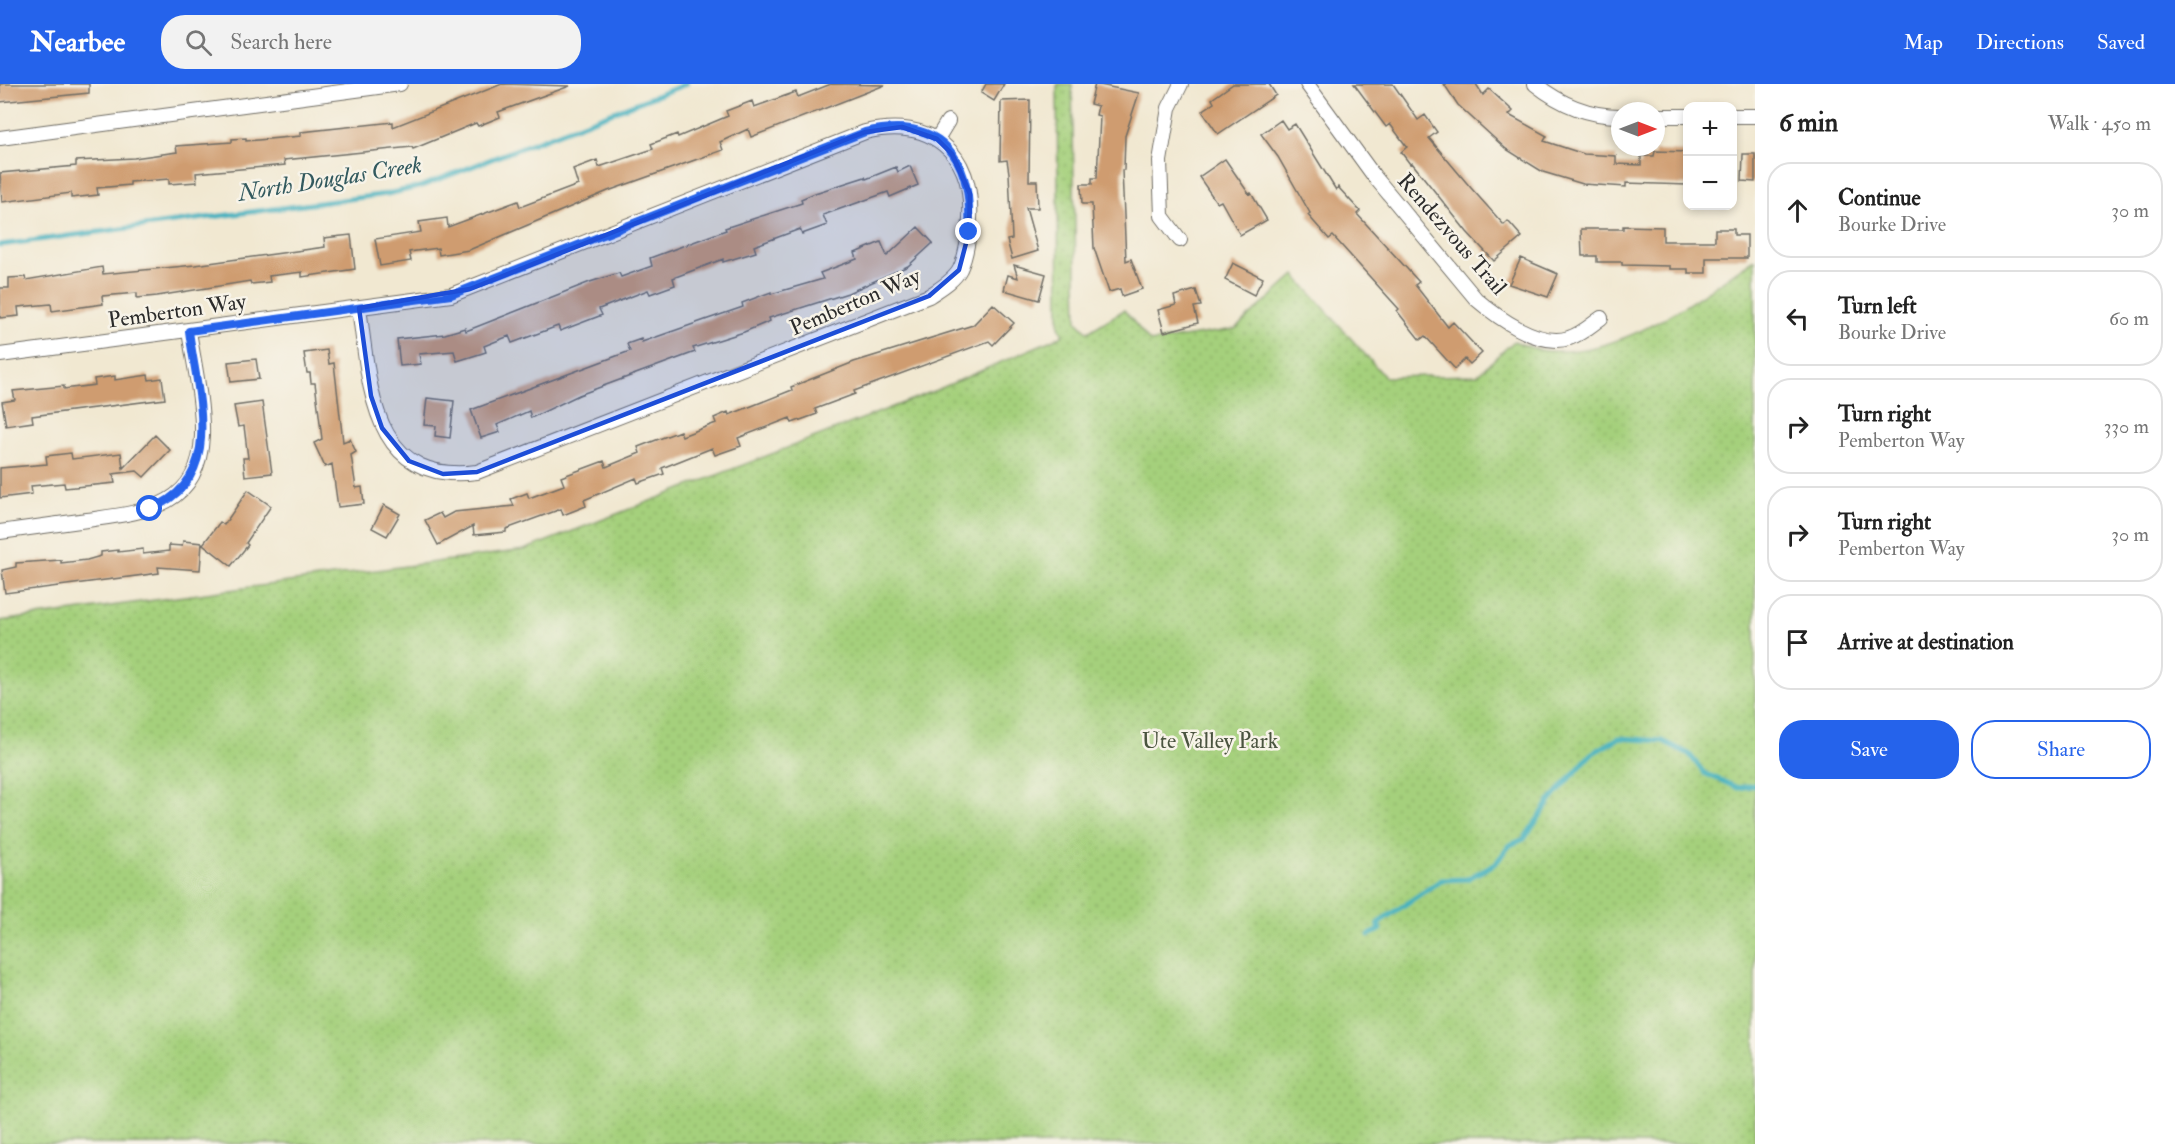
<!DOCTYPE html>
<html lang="en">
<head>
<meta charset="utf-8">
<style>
  body { margin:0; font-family:"IM FELL Double Pica",serif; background:#f2f2f2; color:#222 }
  .controls { position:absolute; right:18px; top:18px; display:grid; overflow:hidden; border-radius:12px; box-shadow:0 3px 9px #0003 }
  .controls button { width:54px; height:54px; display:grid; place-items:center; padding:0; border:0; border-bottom:2px solid #e0e0e0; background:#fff; color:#222; font:30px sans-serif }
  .compass { position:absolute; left:1611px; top:18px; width:54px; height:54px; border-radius:50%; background:#fff; box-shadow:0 3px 9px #0003; rotate:90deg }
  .stop { position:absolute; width:18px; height:18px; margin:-14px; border:4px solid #2563eb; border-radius:50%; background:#fff }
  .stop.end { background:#2563eb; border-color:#fff; box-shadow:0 2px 6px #0008 }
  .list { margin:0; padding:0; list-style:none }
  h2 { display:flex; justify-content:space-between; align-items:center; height:78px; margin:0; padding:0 24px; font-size:26px }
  h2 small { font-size:20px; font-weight:400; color:#767676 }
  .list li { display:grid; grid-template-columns:39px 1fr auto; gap:18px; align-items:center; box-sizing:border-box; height:96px; margin:0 12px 12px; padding:0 12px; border:2px solid #e0e0e0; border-radius:24px }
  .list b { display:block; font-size:22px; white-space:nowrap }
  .list p { margin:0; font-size:20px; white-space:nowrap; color:#767676 }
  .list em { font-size:20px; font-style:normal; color:#767676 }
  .actions { display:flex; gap:12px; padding:18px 24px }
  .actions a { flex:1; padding:14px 0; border:2px solid #2563eb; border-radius:24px; text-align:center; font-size:21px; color:#2563eb }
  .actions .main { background:#2563eb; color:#fff }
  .icon { flex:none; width:33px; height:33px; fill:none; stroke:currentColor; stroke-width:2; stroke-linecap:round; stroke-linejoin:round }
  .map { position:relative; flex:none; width:1755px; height:1060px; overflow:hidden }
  header { display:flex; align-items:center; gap:36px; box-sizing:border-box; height:84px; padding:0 30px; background:#2563eb; color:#fff }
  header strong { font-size:28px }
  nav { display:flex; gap:33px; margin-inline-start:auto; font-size:21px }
  .search { width:420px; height:54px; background:#f2f2f2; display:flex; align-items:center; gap:15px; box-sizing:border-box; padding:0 21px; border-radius:24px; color:#767676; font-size:22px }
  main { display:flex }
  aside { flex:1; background:#fff }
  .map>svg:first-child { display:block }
  .park { fill:url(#park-dots); stroke:#687e54; stroke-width:1.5 }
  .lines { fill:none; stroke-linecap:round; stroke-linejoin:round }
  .stream { stroke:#43b1bf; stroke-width:5 }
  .building { fill:#cf9c6f }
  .minor-casing { stroke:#706d65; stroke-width:16 }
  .minor { stroke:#fff; stroke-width:14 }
  .route { stroke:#2563eb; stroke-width:8 }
  .marked { fill:#1d4ed8; fill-opacity:0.2; stroke:#1d4ed8; stroke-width:4.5; stroke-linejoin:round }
  .labels { text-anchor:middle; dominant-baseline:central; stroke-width:5; stroke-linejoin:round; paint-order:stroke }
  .street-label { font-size:22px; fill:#2b2b2b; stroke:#f7f3e8 }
  .park-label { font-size:22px; fill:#4a543f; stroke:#f7f3e8 }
  .water-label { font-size:24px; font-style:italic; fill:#335a5f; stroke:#f7f3e8 }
</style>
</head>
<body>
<header>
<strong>Nearbee</strong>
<div class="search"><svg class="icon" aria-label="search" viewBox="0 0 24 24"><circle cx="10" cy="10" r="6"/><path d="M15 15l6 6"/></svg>Search here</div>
<nav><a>Map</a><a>Directions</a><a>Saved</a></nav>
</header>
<main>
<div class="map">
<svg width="1755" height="1060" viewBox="0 0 1755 1060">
  <defs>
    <pattern id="park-dots" width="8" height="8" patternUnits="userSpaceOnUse" patternTransform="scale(1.5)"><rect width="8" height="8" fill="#a5d07c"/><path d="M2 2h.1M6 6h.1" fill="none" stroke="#8eb36b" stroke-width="1.8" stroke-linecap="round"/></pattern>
  </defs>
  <rect width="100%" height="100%" fill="#f7f3e8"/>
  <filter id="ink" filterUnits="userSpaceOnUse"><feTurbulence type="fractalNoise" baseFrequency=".0167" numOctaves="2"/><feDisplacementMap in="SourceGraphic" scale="12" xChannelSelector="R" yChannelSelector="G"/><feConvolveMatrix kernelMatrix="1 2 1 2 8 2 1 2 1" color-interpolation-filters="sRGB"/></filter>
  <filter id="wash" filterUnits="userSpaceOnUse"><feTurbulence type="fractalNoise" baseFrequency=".008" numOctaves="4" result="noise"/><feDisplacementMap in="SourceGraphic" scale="24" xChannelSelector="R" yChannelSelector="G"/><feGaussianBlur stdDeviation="1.35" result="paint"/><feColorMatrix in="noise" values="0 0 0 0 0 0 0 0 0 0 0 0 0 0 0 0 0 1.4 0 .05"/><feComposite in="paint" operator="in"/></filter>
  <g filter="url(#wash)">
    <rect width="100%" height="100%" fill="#f1e8d1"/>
    <path class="park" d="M1057 0H1072L1077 237 1088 248 1124 226 1150 258 1235 245 1295 191 1385 293 1477 291 1514 257C1525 261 1537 267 1549 267 1626 272 1694 215 1755 175V1060H0V537L524 466 939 305 1063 251 1059 242Z"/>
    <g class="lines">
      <path class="stream" d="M0 161 387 110 419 103 686 0
        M1369 851 1380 846 1378 839 1441 796 1467 795 1496 779 1510 761 1524 755 1551 716 1591 670 1619 654 1663 657 1689 670 1704 689 1738 704 1755 701"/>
    </g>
    <g id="blocks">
      <path class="building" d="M0 0H89V9L0 18Z
        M502 0 570 2 498 28 500 33 478 42 476 39 413 65 412 63 284 76 285 81 196 89 197 98 169 100V95L130 98V101L97 104 98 111 71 114V109L2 118 0 89 76 82V77L134 74 177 68 176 62 232 58V55L246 54V57L301 52V48L393 38V43Z
        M831 0 885 1 751 53 748 45 720 58 723 66 608 107 469 166 439 171 438 164 409 168 411 177 380 182 375 155 421 148 419 138 447 134 448 143 518 117 520 123 578 101 573 85 597 76 599 83 653 65 651 60 677 50 678 53 728 32 726 27 752 17 754 23 796 8 798 13Z
        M986 0H1004L994 17 981 9Z
        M1095 0 1139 9 1125 52 1124 86H1122L1126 177 1131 175 1142 205 1122 212 1120 205 1109 208 1094 164 1092 120H1082L1081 100H1092V94H1097L1100 32 1096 31 1098 22 1090 20Z
        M1233 0H1269L1276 11 1218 50 1202 27 1214 19 1212 15Z
        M1354 0H1393L1418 36 1425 31 1437 48 1429 54 1471 104 1504 141 1508 137 1522 153 1494 177 1467 148 1412 79 1410 80 1401 68 1407 63 1390 40 1386 43Z
        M1444 0H1476L1483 11 1489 5 1513 27 1509 31 1547 52 1544 57 1584 70 1616 72V80L1641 81V72H1654L1655 67 1688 68V101L1626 99V103L1583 100 1543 88 1506 65 1458 21Z
        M1030 16 1029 97H1037L1038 124H1026L1038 167 1012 175 1007 156 1012 155 1009 89 1007 76 1000 77 1001 17Z
        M1281 36 1287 45 1295 40 1336 106 1338 103 1360 127 1357 130 1419 198 1415 201 1448 243 1453 238 1482 269 1470 280 1465 275 1455 285 1425 252 1420 256 1397 227 1399 225 1360 182 1333 152 1329 155 1308 131 1310 129 1278 73 1261 50Z
        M1743 70H1755V98L1742 97Z
        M1225 75 1249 110 1251 109 1267 136 1240 151 1221 117 1217 119 1199 93Z
        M910 82 918 101 890 113 888 108 823 131 827 141 802 150 800 145 754 162 756 168 723 178V175L673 194 675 201 650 210 648 206 599 225 602 231 560 247 558 242 512 259 509 252 484 262 486 268 457 277 454 267 419 270 421 280 400 282 397 255 445 250 465 244 466 247 590 198 619 189 621 193 652 182 650 174 726 146 725 144 802 119 801 115 815 109 865 93 866 95 896 83 898 88Z
        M1623 142 1663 143V157H1715V145H1734V151H1747V174H1706V189H1688V185H1670V182L1622 181V178H1597V172H1582L1581 145H1623Z
        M918 143 933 159 908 182 848 209 769 234 770 237 744 248 693 264 695 268 579 311 531 334 529 327 497 341 500 348 481 354 471 326 630 267 627 260 641 255 642 258 705 236 743 223 742 219 771 208V210L823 195 820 189 857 175 855 169 881 158 887 172Z
        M351 151 355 185 302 193V188L269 192 270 198 251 200 250 197 157 212 137 214V209L102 212 103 220 52 227 51 220 18 223 19 232 0 234V204H9V194L25 193 26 196 102 183 103 190 195 181 325 163 324 154Z
        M1521 174 1558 190 1548 213 1509 200Z
        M1233 179 1263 194 1254 211 1225 196Z
        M1014 181 1046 190 1039 216 1004 206 1008 191 1018 194Z
        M1196 206 1201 222 1194 223 1198 239 1164 248 1158 226 1176 221 1174 212Z
        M993 220 1014 239 993 261 989 257 854 307 855 310 815 325 817 330 792 339 790 334 738 354 741 362 715 371 712 364 662 384 664 390 638 399 636 394 584 416 586 422 563 431 561 425 506 445V448L474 451 473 442 438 461 425 436 440 429 443 434 454 428 514 422 511 415 527 409 529 414 564 401 561 393 604 377 606 383 640 369 638 363 680 347 682 352 716 339 714 334 728 328 729 331 792 306 791 303 854 278 973 241Z
        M327 266 329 280 334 279 343 358 350 355 356 368 351 371 356 404 362 403 364 420 338 423 332 380 325 383 314 359 322 355 315 299H311L310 289H307L304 269Z
        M256 275 259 295 231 298 228 278Z
        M148 291 149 296 162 294 165 315 32 332 33 338 6 342 2 318 15 316 13 307 64 302V305L95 301 94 295 115 292V296Z
        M427 314 454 317 450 354 435 352 436 342 424 341Z
        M262 318 272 389 245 392 243 374H248L244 342 238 343 234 322Z
        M155 351 170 366 144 393 137 387 113 390 115 399 65 404 64 399 31 402 32 410 0 414V384L47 380 46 372 71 369 72 375 121 369 123 384Z
        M248 406 271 422 246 459 248 461 231 482 203 460 220 438 224 441Z
        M384 421 400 430 387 452 372 444Z
        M183 457 202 459 200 486 158 483 159 489 5 509 2 486 16 483V479L61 476V479L87 476 101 472V468L118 466V468L143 465V470L169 467V461L182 462Z"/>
    </g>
  </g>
  <g filter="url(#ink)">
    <use href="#blocks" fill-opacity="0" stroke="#706d65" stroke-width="1.5"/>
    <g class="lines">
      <defs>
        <path id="minor" d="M1307 0 1374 92 1476 215C1497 233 1539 264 1569 254 1582 250 1591 241 1601 234
          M1535 0C1560 20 1588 32 1620 32
          M1656 32H1688
          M1732 32H1755
          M0 54 400 0
          M937 55 948 37
          M1180 156 1162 132 1160 77 1169 24 1181 0
          M0 271 451 211 865 48C930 33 974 67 970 135 969 152 967 170 960 185 954 197 939 205 929 212L477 388C370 402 370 300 359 224
          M0 448C29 444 58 440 87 436 144 428 199 424 202 352 203 318 194 280 189 247"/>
      </defs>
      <use href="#minor" class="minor-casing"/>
      <use href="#minor" class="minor"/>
    </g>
  </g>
  <g class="lines" filter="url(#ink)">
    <path class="route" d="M150 425C227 395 197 310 189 247L451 211 865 48C943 30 973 75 969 148"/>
  </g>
  <path class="marked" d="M902 43 937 55 952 70 970 110 969 148 959 186 929 212 477 388 443 390 409 377 382 344 371 312 359 224 470 205 865 48Z"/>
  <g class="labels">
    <g class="street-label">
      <text transform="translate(1452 150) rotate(49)">Rendezvous Trail</text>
      <text transform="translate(855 218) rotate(-23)">Pemberton Way</text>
      <text transform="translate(177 227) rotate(-8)">Pemberton Way</text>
    </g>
    <g class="park-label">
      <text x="1210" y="657">Ute Valley Park</text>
    </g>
    <g class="water-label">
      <text transform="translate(330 95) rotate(-9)">North Douglas Creek</text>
    </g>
  </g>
</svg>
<div class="controls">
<button>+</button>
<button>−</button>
</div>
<svg class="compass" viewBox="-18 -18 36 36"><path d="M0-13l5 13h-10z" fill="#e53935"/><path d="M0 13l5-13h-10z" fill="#767676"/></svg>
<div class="stop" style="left:150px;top:425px"></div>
<div class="stop end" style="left:969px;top:148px"></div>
</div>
<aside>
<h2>6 min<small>Walk · 450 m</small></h2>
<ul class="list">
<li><svg class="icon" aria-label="ahead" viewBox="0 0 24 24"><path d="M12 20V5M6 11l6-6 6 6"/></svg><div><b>Continue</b><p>Bourke Drive</p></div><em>30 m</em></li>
<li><svg class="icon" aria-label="left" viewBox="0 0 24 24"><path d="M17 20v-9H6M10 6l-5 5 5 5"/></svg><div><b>Turn left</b><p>Bourke Drive</p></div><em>60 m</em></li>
<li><svg class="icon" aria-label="right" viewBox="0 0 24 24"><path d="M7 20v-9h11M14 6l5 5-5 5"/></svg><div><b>Turn right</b><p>Pemberton Way</p></div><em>330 m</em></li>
<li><svg class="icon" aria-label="right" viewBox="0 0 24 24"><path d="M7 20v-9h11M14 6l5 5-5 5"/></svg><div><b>Turn right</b><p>Pemberton Way</p></div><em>30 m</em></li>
<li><svg class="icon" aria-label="arrive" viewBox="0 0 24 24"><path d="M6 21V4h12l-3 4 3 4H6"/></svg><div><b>Arrive at destination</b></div></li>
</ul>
<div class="actions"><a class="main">Save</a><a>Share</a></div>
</aside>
</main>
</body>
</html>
